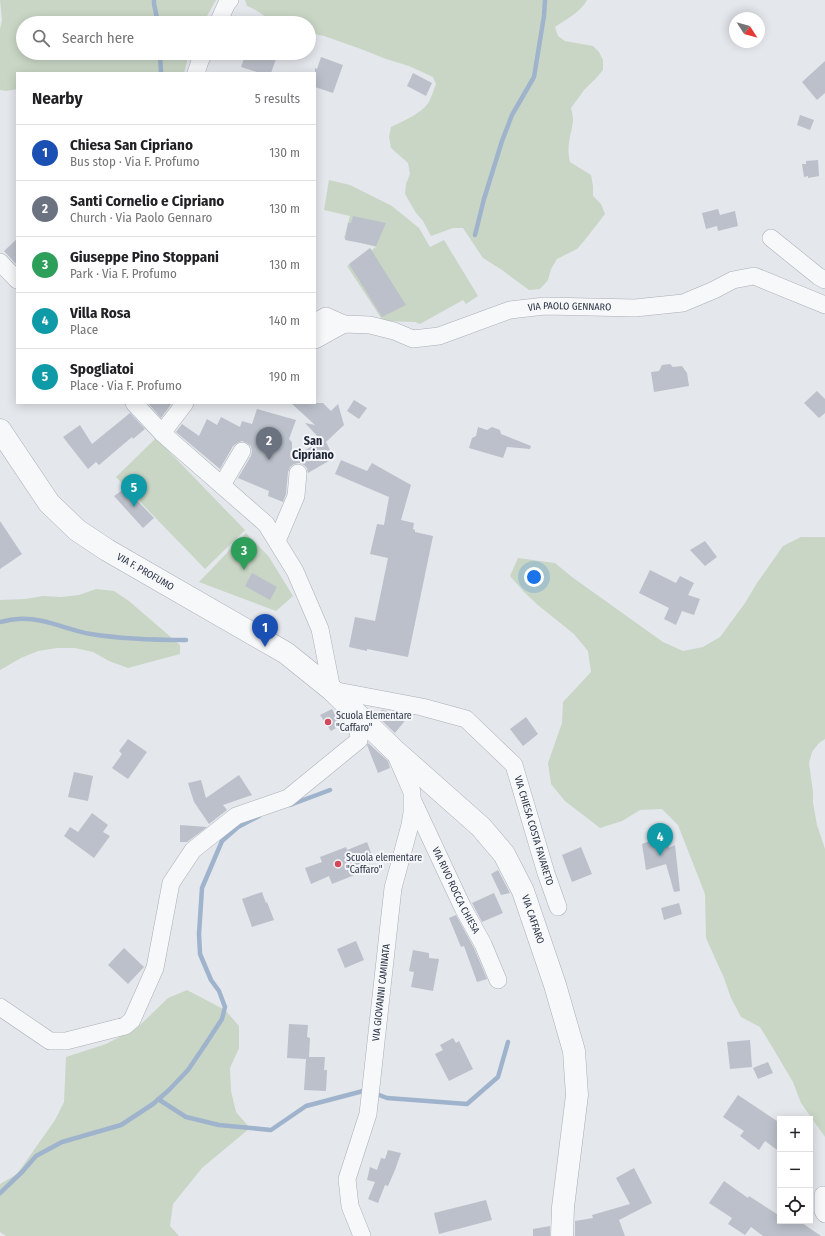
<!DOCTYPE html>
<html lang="en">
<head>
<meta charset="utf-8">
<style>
  body { margin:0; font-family:"Fira Sans Condensed",sans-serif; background:#f6f6f6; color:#202124 }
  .controls { position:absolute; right:12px; bottom:12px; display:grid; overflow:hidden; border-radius:0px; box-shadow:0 2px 10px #0003 }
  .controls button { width:36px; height:36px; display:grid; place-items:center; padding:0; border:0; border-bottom:1px solid #e0e0e0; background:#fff; color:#202124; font:20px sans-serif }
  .compass { position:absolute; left:729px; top:12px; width:36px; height:36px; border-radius:50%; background:#fff; box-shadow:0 2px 10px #0003; rotate:126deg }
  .you { position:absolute; left:534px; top:577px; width:14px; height:14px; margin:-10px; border:3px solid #fff; border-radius:50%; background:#1a73e8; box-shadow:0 0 0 6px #1a73e833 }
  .badge { display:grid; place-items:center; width:26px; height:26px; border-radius:50%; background:#0f766e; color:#fff; font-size:13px; font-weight:700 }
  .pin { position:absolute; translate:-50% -33px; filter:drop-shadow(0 1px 2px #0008) }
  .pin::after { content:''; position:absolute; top:21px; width:14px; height:12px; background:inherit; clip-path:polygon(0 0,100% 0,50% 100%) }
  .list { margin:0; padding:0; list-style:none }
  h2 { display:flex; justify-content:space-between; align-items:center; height:52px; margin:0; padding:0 16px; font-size:17px }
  h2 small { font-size:13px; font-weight:400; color:#757577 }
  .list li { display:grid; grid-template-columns:26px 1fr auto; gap:12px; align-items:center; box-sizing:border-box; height:56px; padding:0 16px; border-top:1px solid #e0e0e0 }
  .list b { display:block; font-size:15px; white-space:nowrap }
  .list p { margin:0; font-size:13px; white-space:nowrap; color:#757577 }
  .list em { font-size:13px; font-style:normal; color:#757577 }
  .icon { flex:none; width:22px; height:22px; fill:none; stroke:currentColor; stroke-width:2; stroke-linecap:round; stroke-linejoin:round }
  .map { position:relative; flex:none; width:825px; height:1236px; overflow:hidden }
  .search { position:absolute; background:#fff; box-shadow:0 2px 10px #0003; left:16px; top:16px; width:300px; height:44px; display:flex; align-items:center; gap:10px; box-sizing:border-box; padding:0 14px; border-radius:22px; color:#757577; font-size:15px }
  .panel { position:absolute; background:#fff; box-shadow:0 2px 10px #0003; left:16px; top:72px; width:300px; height:332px; border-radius:0px }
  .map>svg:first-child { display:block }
  .green { fill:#c9d6c5 }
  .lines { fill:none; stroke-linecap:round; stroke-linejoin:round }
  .stream { stroke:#9fb4cc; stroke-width:4.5 }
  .building { fill:#bbc0ca }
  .minor-casing { stroke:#a9aeb7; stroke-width:18 }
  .tertiary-casing { stroke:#a9aeb7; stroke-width:23 }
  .minor { stroke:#f7f8fa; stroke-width:17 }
  .tertiary { stroke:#f7f8fa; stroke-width:22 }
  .poi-dot { fill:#d1495b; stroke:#f4f6f9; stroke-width:1.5 }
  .labels { text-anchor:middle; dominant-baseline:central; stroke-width:4; stroke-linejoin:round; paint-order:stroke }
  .street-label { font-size:10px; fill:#2b3445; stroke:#f4f6f9 }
  .poi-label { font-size:10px; fill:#2b3445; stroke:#f4f6f9; text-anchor:start }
  .quarter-label { font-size:12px; font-weight:bold; fill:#1d2536; stroke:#f4f6f9 }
</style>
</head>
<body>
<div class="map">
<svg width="825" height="1236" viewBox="0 0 825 1236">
  <rect width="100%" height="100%" fill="#e4e7ec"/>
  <path class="green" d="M0 0H216L203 23H23V53H189L184 73 104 72 17 73V89L6 91 0 90V29L2 20Z
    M245 0H587C581 12 565 20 555 27L558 36 565 41 593 46 599 52 603 60V70L597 77 584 90 571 108C572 112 573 116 573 121 571 137 566 145 570 162L591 175 593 186V196L601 204 605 214 584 241 577 249 557 259 551 269 548 280 540 289 529 290 502 270 483 258 463 228H453L431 236 423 221 416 213 405 194 406 184 410 174 408 163 391 148 389 137 391 127C403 121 421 114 429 102 432 96 434 89 436 84L433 77 409 66 386 59 361 49 324 36 309 33V23H273C264 15 257 10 247 6Z
    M329 180 350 185 392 206 419 228 430 247 444 240 478 296 466 304 463 300 420 324 415 322 383 321 347 266 376 247 344 238 350 216 324 210Z
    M156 438 245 530 205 569 116 477Z
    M246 533 269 557 293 596 276 611 199 582Z
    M801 537H825V739L819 743 812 752 809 763 813 792V803L817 825 825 849V1137L801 1103 793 1082 771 1045 760 1027 741 1017 731 998 724 978 706 938 705 894 678 825 662 809 640 810 622 821 600 828 565 801 551 784 548 763 562 723 563 702 591 672 588 651 574 634 539 606 524 592 510 576 518 558 555 563 572 577 663 642 683 651 703 647 720 637 745 603 757 583 783 546Z
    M96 589 114 591 129 601 180 645V654L128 668 109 661 93 652 75 648H57L38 651 21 658 0 670V600L25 599 43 596 61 597 79 595Z
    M187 990 225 1010 239 1026V1048L230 1068 231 1091 236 1112 250 1128 202 1168 173 1204 170 1226 179 1236H6L0 1232V1184L17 1174 55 1120 64 1102 66 1057 106 1044 137 1028 168 998Z"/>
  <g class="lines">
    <path class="stream" d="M154 0V4L158 23
      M160 53 161 73
      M475 235 484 199 502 141 512 115 534 77 544 16 545 0
      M0 622C6 621 12 619 18 619 43 617 67 630 91 634 122 639 154 640 186 640
      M290 805 330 790
      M374 1093 387 1098 467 1104 498 1077 508 1042
      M158 1099 186 1117 219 1125 271 1130 306 1106 367 1090
      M0 1193 22 1172 36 1156 62 1142 121 1125 153 1104 169 1090 188 1070 205 1045 222 1019 225 1007 219 991 211 980 200 954 199 934 202 888 222 841 238 827 259 816"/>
  </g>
  <path class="building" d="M246 53H260L276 59 271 73H260L241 67Z
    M321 57 343 65 333 93 315 87V68L317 69Z
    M825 61V93L817 100 802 82Z
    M413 73 432 83 426 96 407 86Z
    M800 115 814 120 810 130 797 125Z
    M818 160 819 176 808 178V176L804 177 802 164H806V161Z
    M718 209 720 215 735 211 738 226 718 231 717 226 706 229 702 213Z
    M353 216 386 223 376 246 345 240 348 223H351Z
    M17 239V265L4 251Z
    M370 248 406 305 382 317 349 264Z
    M670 364 673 367 682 366 687 373 689 386 654 392 651 372 659 371 662 365Z
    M817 391 825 399V413L819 418 804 403Z
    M354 400 367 408 359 419 347 411Z
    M148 403H172L161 418Z
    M291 403H323L331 411 338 404 344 425 326 442 334 458 308 473 307 468 304 465 299 463 294 464 290 467 288 472 286 494 283 502 268 496 269 491 238 478 251 456 252 451 251 446 247 443 242 441 237 443 233 446 220 469 176 432 182 424 199 436 207 419 217 425 221 417 240 427 242 421 252 424 257 409 296 420 289 439 292 442V457L322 441 305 423 315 425Z
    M130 413 145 429 133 439 132 437 99 465 96 462 88 469 63 437 80 425 92 444Z
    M478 427 487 430 492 427 500 430 501 434 531 446 530 449 507 447 503 458 469 448 472 438 476 436Z
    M341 460 367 471 372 463 411 485 401 520 414 523 413 529 415 530V532L433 536 408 657 367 649V651L349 647 355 617 375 621 388 558 370 554 377 524 384 525 389 497 335 474Z
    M124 489 130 497 132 495 154 518 143 528 114 496Z
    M0 521 22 554 0 569Z
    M705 541 717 557 705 566 690 550Z
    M650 570 676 583 680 576 694 583 688 595 700 599 694 615 682 611 676 625 664 619 669 608 639 593Z
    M252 573 277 587 270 600 245 586Z
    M332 709 341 725 331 731 320 715Z
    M382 710 404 714 408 717 395 733 377 716Z
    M526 717 538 734 523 746 510 729Z
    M128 739 147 752 128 779 112 768 122 754 119 751Z
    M368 743 388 761 390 768 378 773 367 745Z
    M74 772 93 776 88 801 68 797Z
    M239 775 252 795 223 805 227 810 209 824 194 802 188 783 201 780 206 798Z
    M92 813 108 825 103 832 110 836 94 858 64 836 70 827 78 832Z
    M180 825 207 827 187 842H180Z
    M666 835 669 848 675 845 680 891 674 892 666 864 646 870 642 844Z
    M367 842 373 858 354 866 357 874 332 884 329 876 311 884 305 868 322 862 320 857 346 847 347 850Z
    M581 847 592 874 572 882 562 855Z
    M498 870 510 893 501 895 491 874Z
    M262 892 266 903 267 902 274 920 252 927 242 899Z
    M494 893 503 913 482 922 472 903Z
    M679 903 682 914 664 920 661 908Z
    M456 915 474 948 487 979 477 982 464 946 461 947 449 918Z
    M356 941 364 960 345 968 337 949Z
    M124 948 144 967 128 984 108 965Z
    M413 950 429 953V958L439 959 433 991 411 987 414 972 409 971Z
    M289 1024 308 1025 307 1037 310 1038 309 1057H325L324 1070H327L326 1091 304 1090 306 1059 287 1058Z
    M453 1038 456 1043 459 1041 473 1069 449 1081 435 1054 443 1050 440 1045Z
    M750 1040 752 1067 730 1069 727 1042Z
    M768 1062 773 1073 758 1079 753 1068Z
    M738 1095 780 1123V1152L765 1141 759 1150 740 1136 744 1131 723 1117Z
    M388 1150 401 1153 395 1170 388 1186 385 1185 378 1203 368 1199 375 1182 367 1180 370 1167 377 1170 381 1158 385 1159Z
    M634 1168 652 1203 619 1220 625 1236H575V1221L593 1218 592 1215 630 1204 616 1178Z
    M724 1181 748 1198 749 1196 780 1216V1221H799L821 1236H763L751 1227 745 1235 728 1224 732 1218 709 1203Z
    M486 1200 492 1220 439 1234 434 1213Z
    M550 1226V1236H533V1229Z"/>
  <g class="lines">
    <defs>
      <g id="minor">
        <path d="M218 23 227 3 230 0"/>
        <path d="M196 73 200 61 204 53"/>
        <path d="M771 238 818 276 825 280"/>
        <path d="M0 262 17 280"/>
        <path d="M315 322 326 316 344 324"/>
        <path id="s1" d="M315 340 344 324 370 325 394 331 413 339 439 336 510 310 545 306 635 308 683 303 714 290 733 280 754 276 825 305"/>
        <path id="s2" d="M134 403 162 433 266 524 295 571 320 629 332 690 422 707 466 719 514 765 546 873 558 907"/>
        <path d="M162 433 185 403"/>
        <path d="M222 485 242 451"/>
        <path d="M277 541 296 496 298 473"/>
        <path id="s3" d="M413 801 463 908 483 944 498 980"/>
        <path d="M0 1007 50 1041H66L125 1026 132 1020 155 968 171 883 193 850 236 816 288 798 359 740 358 731 348 709"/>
        <path d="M823 1195V1211L825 1214"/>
        <path id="s4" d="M362 1236 350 1206 347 1179 368 1114 393 888 410 825 412 813V792L395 753"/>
      </g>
      <g id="tertiary">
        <path id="s5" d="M0 430 49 503 77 530 107 550 286 653 332 690 393 749 481 827 504 854 523 891 555 985 574 1051 577 1095 563 1207 562 1236"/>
      </g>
    </defs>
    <use href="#minor" class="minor-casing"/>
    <use href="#tertiary" class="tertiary-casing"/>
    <use href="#minor" class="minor"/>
    <use href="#tertiary" class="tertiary"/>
  </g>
  <g class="poi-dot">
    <circle cx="328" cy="722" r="4"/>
    <circle cx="338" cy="864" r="4"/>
  </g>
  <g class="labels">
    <g class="street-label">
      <text stroke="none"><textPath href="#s1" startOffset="266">VIA PAOLO GENNARO</textPath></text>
      <text stroke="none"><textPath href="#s5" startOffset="207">VIA F. PROFUMO</textPath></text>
      <text stroke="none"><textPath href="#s2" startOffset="632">VIA CHIESA COSTA FAVARETO</textPath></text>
      <text stroke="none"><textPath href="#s3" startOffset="99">VIA RIVO ROCCA CHIESA</textPath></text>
      <text stroke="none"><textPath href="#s5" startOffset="738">VIA CAFFARO</textPath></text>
      <text stroke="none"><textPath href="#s4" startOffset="250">VIA GIOVANNI CAMINATA</textPath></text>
    </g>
    <g class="poi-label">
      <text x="336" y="716">Scuola Elementare<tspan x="336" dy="12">"Caffaro"</tspan></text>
      <text x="346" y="858">Scuola elementare<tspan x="346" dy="12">"Caffaro"</tspan></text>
    </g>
    <g class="quarter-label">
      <text x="313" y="441">San<tspan x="313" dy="14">Cipriano</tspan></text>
    </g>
  </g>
</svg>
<div class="controls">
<button>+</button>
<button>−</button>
<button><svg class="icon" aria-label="locate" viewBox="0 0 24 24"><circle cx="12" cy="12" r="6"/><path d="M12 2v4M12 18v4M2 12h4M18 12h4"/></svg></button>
</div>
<svg class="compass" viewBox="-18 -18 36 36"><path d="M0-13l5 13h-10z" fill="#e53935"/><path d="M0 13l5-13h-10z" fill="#757577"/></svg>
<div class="you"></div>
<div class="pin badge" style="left:265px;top:647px;background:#1a4fb4">1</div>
<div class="pin badge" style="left:269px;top:460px;background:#6b7280">2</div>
<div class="pin badge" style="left:244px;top:570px;background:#2e9e5b">3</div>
<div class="pin badge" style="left:660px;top:856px;background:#0f9aa8">4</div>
<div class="pin badge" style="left:134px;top:507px;background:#0f9aa8">5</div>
<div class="search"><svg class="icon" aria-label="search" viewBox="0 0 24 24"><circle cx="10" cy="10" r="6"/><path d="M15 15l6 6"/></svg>Search here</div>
<section class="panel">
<h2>Nearby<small>5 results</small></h2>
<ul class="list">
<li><span class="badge" style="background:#1a4fb4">1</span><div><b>Chiesa San Cipriano</b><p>Bus stop · Via F. Profumo</p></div><em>130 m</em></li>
<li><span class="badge" style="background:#6b7280">2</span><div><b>Santi Cornelio e Cipriano</b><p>Church · Via Paolo Gennaro</p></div><em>130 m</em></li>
<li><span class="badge" style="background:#2e9e5b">3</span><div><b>Giuseppe Pino Stoppani</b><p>Park · Via F. Profumo</p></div><em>130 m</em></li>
<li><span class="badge" style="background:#0f9aa8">4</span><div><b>Villa Rosa</b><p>Place</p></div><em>140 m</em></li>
<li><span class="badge" style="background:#0f9aa8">5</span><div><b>Spogliatoi</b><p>Place · Via F. Profumo</p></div><em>190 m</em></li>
</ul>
</section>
</div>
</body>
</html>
